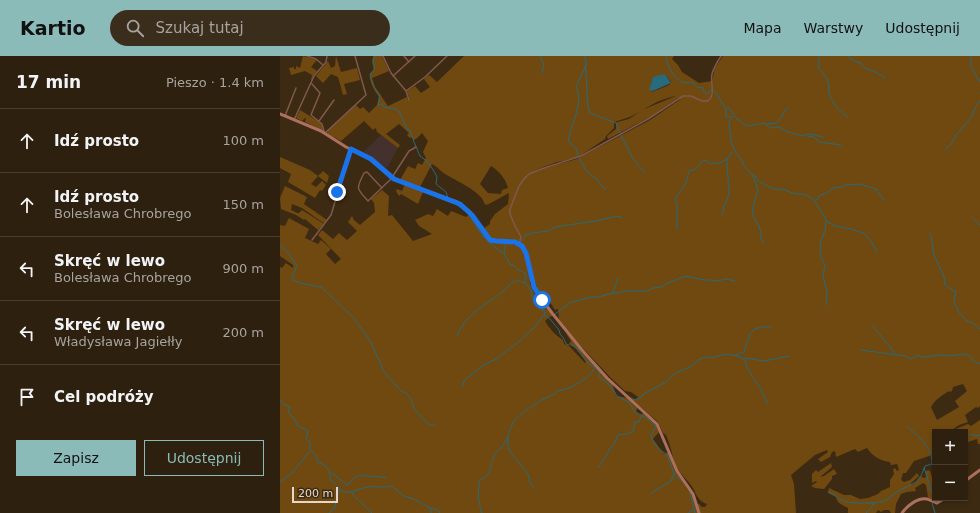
<!DOCTYPE html>
<html lang="pl">
<head>
<meta charset="utf-8">
<style>
  body { margin:0; font-family:"DejaVu Sans",sans-serif; background:#3a2d1c; color:#f1f3f6 }
  .controls { position:absolute; right:12px; bottom:12px; display:grid; overflow:hidden; border-radius:0px; box-shadow:0 2px 6px #0003 }
  .controls button { width:36px; height:36px; display:grid; place-items:center; padding:0; border:0; border-bottom:1px solid #493e2e; background:#2e200e; color:#f1f3f6; font:20px sans-serif }
  .scale { position:absolute; left:12px; bottom:10px; width:46px; box-sizing:border-box; padding-left:4px; border:2px solid #e5d8ca; border-top:0; font-size:11px; line-height:14px; white-space:nowrap; color:#e5d8ca; -webkit-text-stroke:3px #3d2a12; paint-order:stroke }
  .stop { position:absolute; width:12px; height:12px; margin:-9px; border:3px solid #1a73e8; border-radius:50%; background:#fff }
  .stop.end { background:#1a73e8; border-color:#fff; box-shadow:0 1px 4px #0008 }
  .list { margin:0; padding:0; list-style:none }
  h2 { display:flex; justify-content:space-between; align-items:center; height:52px; margin:0; padding:0 16px; font-size:17px }
  h2 small { font-size:13px; font-weight:400; color:#a7a39e }
  .list li { display:grid; grid-template-columns:26px 1fr auto; gap:12px; align-items:center; box-sizing:border-box; height:64px; padding:0 16px; border-top:1px solid #493e2e }
  .list b { display:block; font-size:15px; white-space:nowrap }
  .list p { margin:0; font-size:13px; white-space:nowrap; color:#a7a39e }
  .list em { font-size:13px; font-style:normal; color:#a7a39e }
  .actions { display:flex; gap:8px; padding:12px 16px }
  .actions a { flex:1; padding:9px 0; border:1px solid #8bbbb9; border-radius:0px; text-align:center; font-size:14px; color:#8bbbb9 }
  .actions .main { background:#8bbbb9; color:#111 }
  .icon { flex:none; width:22px; height:22px; fill:none; stroke:currentColor; stroke-width:2; stroke-linecap:round; stroke-linejoin:round }
  .map { position:relative; flex:none; width:700px; height:457px; overflow:hidden }
  header { display:flex; align-items:center; gap:24px; box-sizing:border-box; height:56px; padding:0 20px; background:#8bbbb9; color:#111 }
  header strong { font-size:19px }
  nav { display:flex; gap:22px; margin-inline-start:auto; font-size:14px }
  .search { width:280px; height:36px; background:#3a2d1c; display:flex; align-items:center; gap:10px; box-sizing:border-box; padding:0 14px; border-radius:22px; color:#a7a39e; font-size:15px }
  main { display:flex }
  aside { flex:1; background:#2e200e }
  .map>svg:first-child { display:block }
  .industrial { fill:#44312d }
  .green { fill:#704910; fill-rule:evenodd }
  .water { fill:#276b7c }
  .lines { fill:none; stroke-linecap:round; stroke-linejoin:round }
  .stream { stroke:#276b7c; stroke-width:1 }
  .street { stroke:#7f594e; stroke-width:1.5 }
  .secondary { stroke:#ac705f; stroke-width:3 }
  .route { stroke:#1a73e8; stroke-width:5 }
</style>
</head>
<body>
<header>
<strong>Kartio</strong>
<div class="search"><svg class="icon" aria-label="search" viewBox="0 0 24 24"><circle cx="10" cy="10" r="6"/><path d="M15 15l6 6"/></svg>Szukaj tutaj</div>
<nav><a>Mapa</a><a>Warstwy</a><a>Udostępnij</a></nav>
</header>
<main>
<aside>
<h2>17 min<small>Pieszo · 1.4 km</small></h2>
<ul class="list">
<li><svg class="icon" aria-label="ahead" viewBox="0 0 24 24"><path d="M12 20V5M6 11l6-6 6 6"/></svg><div><b>Idź prosto</b></div><em>100 m</em></li>
<li><svg class="icon" aria-label="ahead" viewBox="0 0 24 24"><path d="M12 20V5M6 11l6-6 6 6"/></svg><div><b>Idź prosto</b><p>Bolesława Chrobrego</p></div><em>150 m</em></li>
<li><svg class="icon" aria-label="left" viewBox="0 0 24 24"><path d="M17 20v-9H6M10 6l-5 5 5 5"/></svg><div><b>Skręć w lewo</b><p>Bolesława Chrobrego</p></div><em>900 m</em></li>
<li><svg class="icon" aria-label="left" viewBox="0 0 24 24"><path d="M17 20v-9H6M10 6l-5 5 5 5"/></svg><div><b>Skręć w lewo</b><p>Władysława Jagiełły</p></div><em>200 m</em></li>
<li><svg class="icon" aria-label="arrive" viewBox="0 0 24 24"><path d="M6 21V4h12l-3 4 3 4H6"/></svg><div><b>Cel podróży</b></div></li>
</ul>
<div class="actions"><a class="main">Zapisz</a><a>Udostępnij</a></div>
</aside>
<div class="map">
<svg width="700" height="457" viewBox="0 0 700 457">
  <rect width="100%" height="100%" fill="#3d2a12"/>
  <path class="industrial" d="M101 79 118 92 107 112 83 96Z"/>
  <path class="green" d="M23 0 37 4 31 11 37 15 33 20 31 26 32 19 25 15 11 19 9 12 14 11V13H16V10L20 12Z
    M56 0 61 16 77 12 80 24 64 28 67 38 63 39 58 21 51 18 43 27 36 20 48 5 51 12 55 10Z
    M93 0H102L109 15 92 22 95 31 108 50 127 41 128 44H130L127 35 135 30 141 37 150 31 144 23 149 19 157 26 184 0H394L392 3 398 9 402 16 419 27 432 25 435 12 443 0H700V350L698 352 696 351 685 359 688 366 679 369 669 376H655V401L652 399 634 405 626 417H623L621 424 624 426 630 424 637 417 639 420 631 427 632 429 637 425 640 420 644 422 646 421 645 416 648 414 650 415 655 431 654 443 653 444 648 441 646 429 643 427 635 432 636 435 627 436 621 438 616 448 615 457H611L609 454H604L601 456 598 454 596 457H568V452C563 449 557 448 556 441L548 437 549 432 564 439H571L580 443 588 442 598 438 601 435 610 431V424L614 418 613 413 615 412 617 415 619 414 617 408 611 409 610 406C601 405 592 400 587 392L578 396 575 393 556 401 555 395 552 396 550 401 541 406 538 403 548 396 547 394 535 399 511 419 514 428 516 457H420L417 448H419L422 451H425L427 448C419 446 416 438 413 432 408 424 401 419 397 412 392 401 391 390 386 379L383 377 378 366 347 339 356 344 358 341 351 336 345 335 331 322 298 287 279 263 278 253 275 254 267 241H261L258 235 244 190 236 184 234 185 212 183 203 173 210 168V165L215 158 228 148 229 137 207 149 206 148 205 149C202 134 172 124 161 115 158 112 156 110 152 108L140 131 120 124 128 110 135 113 138 107 142 109 146 102 143 96 148 85 142 77 137 82 134 84 131 81 130 82 127 79 129 77 119 68 106 78 120 89 118 92 96 75 97 74 95 72 93 74 84 65 61 85 48 78 47 75 76 49 80 53 83 51 89 57 97 49 99 41C94 34 90 27 90 18L94 13 92 6ZM385 18 391 26 389 29 372 36 371 26ZM396 40 362 54 349 63 337 66 336 67V73L327 80 328 83 370 61 398 42 401 43 370 64 297 103 258 114 246 120 258 113 277 106 297 102 325 83 326 80 334 72V66C339 64 345 63 350 61 365 53 378 43 396 40ZM211 110C219 115 226 123 228 132L222 134 221 138 208 137 200 128ZM683 328 687 335 675 345 679 351 657 364 651 351C656 343 661 340 669 335L670 336 672 335 673 331Z
    M20 54 41 67 43 73 42 74 25 66 26 62H25L22 65 16 62Z
    M0 101 30 114 38 120 43 115 49 120 47 127 38 120 31 128 36 131 42 125 46 129 42 135 40 134 35 142 8 126 11 118 0 112Z
    M125 128 143 136 138 148 121 138 119 140 116 135 117 133 122 135Z
    M5 130 27 141 24 148 47 164 44 167 42 166 22 152 12 148 11 154 17 157H19L22 154 44 168 38 174 25 163 24 164 16 159 1 153 0 142Z
    M102 134 109 140 108 160 112 159 133 185 152 178 139 170 135 164 148 158 153 160 157 153 168 160 171 155 186 161 190 158C196 167 203 183 215 186 223 188 232 187 240 190 247 198 248 210 250 220 250 224 249 226 251 230 255 242 265 250 273 260L269 261 265 265C270 273 275 279 283 284L284 288 289 290 305 307 306 305C300 298 297 292 289 288L291 285 285 276 332 327 336 340 348 342 358 351 356 356 361 359 364 356 373 364 380 375 373 383 384 398 389 396 396 412 412 437 419 457H0V211L2 212 6 207 13 212V209L0 200V169L5 170 9 162 29 173 25 182 38 188 41 184 51 193 46 198 55 208 61 203 38 179 42 174 53 183 59 177 67 184 77 175 68 166 72 160 74 164 80 169 95 156 94 147 91 143Z
    M700 364V388H698L697 383 685 387V376H671L678 372 688 368 691 370Z
    M551 407 552 411 540 421 544 420 554 413 557 418 552 420V423L544 433 535 432 531 430 537 426 536 425 532 427V418L536 414 538 416Z"/>
  <path class="water" d="M385 18 391 27 373 35 369 34 373 21Z"/>
  <g class="lines">
    <path class="stream" d="M95 0 93 5 94 7V14L90 18C91 27 94 32 100 39L98 49 102 48 104 51 116 53 120 57 127 73 130 74 134 86 140 100 148 106 155 117 157 121 156 128 166 136 168 142
      M260 0 264 9 262 17
      M305 0 308 51 310 57 336 67 340 77
      M386 0C386 9 396 27 407 27 409 27 411 26 413 26L417 31 423 32 424 36 427 38 431 34
      M539 0V13C543 16 548 24 549 29 549 31 549 34 549 36 551 46 560 56 568 61
      M568 0 574 5 581 7C585 15 591 13 597 17 600 19 603 20 606 22
      M691 0V11L700 26
      M434 34 446 53V60L452 61 449 66 451 86 456 97 463 106V109L470 117 476 121 478 125 494 133 505 134 512 137 526 139 533 143 545 161 546 165 545 175 541 185 540 195 541 201 545 209 543 220 547 236 546 249
      M700 36V37
      M447 52H449L456 62 467 70 484 67 491 72 500 71C508 78 513 76 521 80L530 78 543 81
      M487 68 497 67 508 51
      M341 79 353 103 365 117
      M528 80 534 81 539 86 561 89
      M665 94 672 87 676 79 691 62 696 50 700 45
      M298 100 296 92 288 85C291 68 304 47 296 31L307 7
      M299 102 307 116 318 124 321 129 326 134
      M473 120 478 133 473 152V160L479 170 481 176V183L484 187
      M170 144 188 157 202 179 212 189 224 198 230 208 235 210 237 213 245 217 246 222 244 225 252 236V242H256L257 247 261 250 262 254 265 255V257L264 259 270 263 279 274 280 278 284 283 286 288 289 289
      M535 144H537L540 139 547 137 553 132 562 131 565 129 580 128 596 133 604 144
      M442 159 444 154 443 151C448 146 451 133 448 127 449 119 446 112 447 103
      M692 161 700 169
      M546 165 555 170 571 173 585 178 591 185 597 196
      M397 173V148L395 143 406 127 409 115 416 113 421 106 426 104 430 108 440 107 447 103 452 96
      M650 177C653 185 652 192 654 199 658 209 665 218 665 229L676 236 674 246 679 256 686 264 696 269 700 273
      M244 182 246 179 252 177 268 175 275 171 315 165 338 160 342 162
      M241 186 243 183
      M0 189 7 195 17 210 12 220 13 224 20 227 41 231 73 261 91 286 103 314 109 322 121 335 126 337 131 343 134 353 149 369H156
      M224 197 226 187
      M333 236 338 222
      M275 258 291 246 312 241H318L333 237H338L345 235H368L373 232 382 231 386 228 405 220 424 224H431L437 225 446 223 455 225
      M593 270 614 296V298
      M177 280C185 258 207 248 224 235 227 232 231 225 236 225 238 224 242 226 245 227
      M291 289 295 290 306 305 319 315V321L331 330 337 340 350 347 354 355 368 363 376 370 371 380C373 387 380 396 387 398L394 418 403 426
      M581 294 625 300 631 303 638 299 643 301 662 299 669 300 685 298 690 300 693 305 700 308
      M456 299 464 296C470 278 468 270 491 271
      M464 302 484 305 509 300
      M183 330 184 325 202 310 216 303 236 288 255 271 263 260
      M0 344 3 348 10 351 8 356 13 361 18 370 28 375 26 383 30 386V394C35 399 38 398 37 406 45 409 52 413 50 424L56 428
      M353 344 360 342 365 337 386 326C391 317 405 314 413 309 416 307 416 304 420 303 424 301 429 301 432 302 443 297 455 297 465 304 468 320 484 332 487 348
      M628 371C640 382 652 391 652 407
      M228 381V390L231 397 248 418 250 426 254 432
      M685 381 687 378 700 380
      M318 412 328 397 329 393 333 390 338 379 347 378 353 375 355 366H359L361 360
      M644 412C648 420 649 434 654 441L653 444
      M52 417 67 429C72 427 72 422 77 420 81 419 101 421 106 422
      M0 426 12 417 30 395
      M58 430 59 434
      M60 434C69 440 78 432 88 431 95 430 104 432 111 430L124 440 134 443 150 452 158 454 160 457
      M72 436 75 441 92 457
      M410 436 415 457
      M548 436C556 439 557 442 562 444 571 448 583 447 593 447
      M59 437 60 436
      M371 437 391 425 394 418
      M652 447 655 457
      M150 452 151 457
      M49 457 55 452 56 443 58 439
      M202 457C198 444 197 438 200 424 214 419 209 405 216 396 218 395 220 394 221 392 227 386 229 375 233 367 236 359 266 340 275 338L277 335C289 334 309 323 314 313
      M408 457 414 453
      M586 457 591 452 594 447 607 444 615 437 636 426 641 420 645 410 655 407"/>
    <path class="street" d="M27 0 36 3 43 9
      M103 0 111 17 126 35 129 44
      M124 0 129 6
      M113 20 135 0
      M32 28 40 37 31 59 42 68 44 75
      M126 35 145 21 167 0
      M5 60 16 32
      M14 64 34 20 46 6 47 0
      M39 65 54 44
      M45 77 86 39 75 0
      M102 132 87 116 84 117C76 133 76 132 88 145L111 123 129 95 136 91
      M32 184 51 159 71 93
      M239 188 241 181 235 170 230 158V153L239 130 244 123 249 118 261 113 301 100 368 63 403 40H411L422 45H428C436 39 430 27 432 18 434 11 437 6 441 0"/>
    <path class="secondary" d="M0 58 41 75 66 91 91 103 114 123 177 146 189 155 210 184 216 185 235 186 243 190 246 197 254 231 258 238 272 257 302 294 327 322 377 368 397 415 413 438 419 457
      M685 425 700 414
      M622 457C627 450 638 441 647 443 651 444 653 446 657 447L665 442"/>
  </g>
  <g class="lines">
    <path class="route" d="M57 136 71 93 91 103 114 123 180 148 192 159 210 184 216 185 235 186 242 190 246 197 254 231 262 244"/>
  </g>
</svg>
<div class="controls">
<button>+</button>
<button>−</button>
</div>
<div class="scale">200 m</div>
<div class="stop" style="left:262px;top:244px"></div>
<div class="stop end" style="left:57px;top:136px"></div>
</div>
</main>
</body>
</html>
